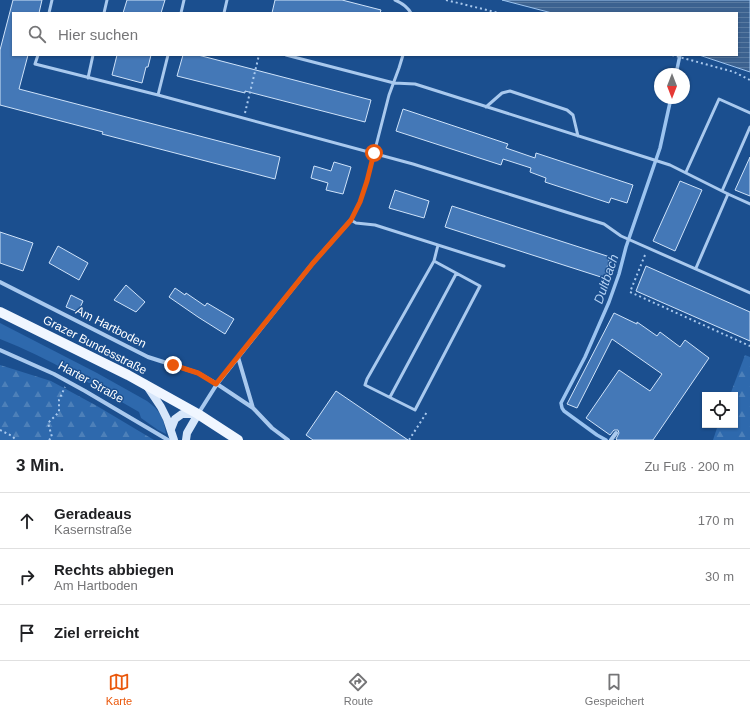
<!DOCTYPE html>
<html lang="de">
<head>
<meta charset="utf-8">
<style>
  body { margin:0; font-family:Helvetica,sans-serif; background:#f2f2f2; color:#202124 }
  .controls { position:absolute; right:12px; bottom:12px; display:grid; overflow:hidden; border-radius:0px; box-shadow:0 1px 3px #0004 }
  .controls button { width:36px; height:36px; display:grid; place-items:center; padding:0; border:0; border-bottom:1px solid #e0e0e0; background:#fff; color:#202124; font:20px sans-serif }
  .compass { position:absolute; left:654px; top:68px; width:36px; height:36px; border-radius:50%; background:#fff; box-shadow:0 1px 3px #0004; rotate:180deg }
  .stop { position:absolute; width:12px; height:12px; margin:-9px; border:3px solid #ea580c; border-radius:50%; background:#fff }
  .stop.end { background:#ea580c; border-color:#fff; box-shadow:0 1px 4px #0008 }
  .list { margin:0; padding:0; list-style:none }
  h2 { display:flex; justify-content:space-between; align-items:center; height:52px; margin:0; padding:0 16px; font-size:17px }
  h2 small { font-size:13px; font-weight:400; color:#757577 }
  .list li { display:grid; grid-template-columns:26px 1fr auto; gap:12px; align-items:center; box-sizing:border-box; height:56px; padding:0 16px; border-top:1px solid #e0e0e0 }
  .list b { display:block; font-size:15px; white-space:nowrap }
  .list p { margin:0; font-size:13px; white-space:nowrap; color:#757577 }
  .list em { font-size:13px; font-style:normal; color:#757577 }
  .icon { flex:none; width:22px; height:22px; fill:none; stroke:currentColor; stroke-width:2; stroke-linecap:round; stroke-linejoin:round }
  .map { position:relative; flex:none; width:750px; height:440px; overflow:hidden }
  .search { position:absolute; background:#fff; box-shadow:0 1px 3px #0004; left:12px; right:12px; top:12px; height:44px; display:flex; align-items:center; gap:10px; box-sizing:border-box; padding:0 14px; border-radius:0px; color:#757577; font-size:15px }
  .sheet { height:220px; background:#fff }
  nav { display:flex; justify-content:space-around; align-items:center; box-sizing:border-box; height:56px; border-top:1px solid #e0e0e0; background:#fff; font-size:11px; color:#757577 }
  nav a { display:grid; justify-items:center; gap:2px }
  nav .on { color:#ea580c }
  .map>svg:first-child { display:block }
  .grass { fill:#2e69ad }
  .forest { fill:url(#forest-firs) }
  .water { fill:url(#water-rules); stroke:#9cc4f0 }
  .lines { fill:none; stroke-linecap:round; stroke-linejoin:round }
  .stream { stroke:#9cc4f0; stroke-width:3.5 }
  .building { fill:#4478b7; stroke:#cfe3fa }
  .path { stroke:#a9c9ee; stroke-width:2; stroke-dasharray:2 3; stroke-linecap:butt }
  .lane { stroke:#a9c9ee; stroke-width:3 }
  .street { stroke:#a9c9ee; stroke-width:4 }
  .secondary { stroke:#d6e6fa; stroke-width:8 }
  .primary { stroke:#f0f6ff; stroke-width:10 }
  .route { stroke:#ea580c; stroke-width:5 }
  .labels { text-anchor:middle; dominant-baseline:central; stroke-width:3; stroke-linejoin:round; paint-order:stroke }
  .street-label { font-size:12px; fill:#fff; stroke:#1b4f8f }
  .water-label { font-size:13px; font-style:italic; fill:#b5d3f5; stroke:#1b4f8f }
</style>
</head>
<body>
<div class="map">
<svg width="750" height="440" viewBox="0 0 750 440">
  <defs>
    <pattern id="forest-firs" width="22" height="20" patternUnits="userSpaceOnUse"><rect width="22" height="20" fill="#2e69ad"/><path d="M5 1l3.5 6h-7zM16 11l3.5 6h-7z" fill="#4d80b9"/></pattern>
    <pattern id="water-rules" width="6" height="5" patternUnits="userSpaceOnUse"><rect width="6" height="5" fill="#3c6290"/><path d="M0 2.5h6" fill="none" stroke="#597aa1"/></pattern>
  </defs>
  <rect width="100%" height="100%" fill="#1b4f8f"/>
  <path class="grass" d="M0 323 97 373 147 401C160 410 164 419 166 434L158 430 141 418 139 412C94 386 49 358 0 339Z"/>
  <path class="forest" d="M745 355 750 357V440H713L718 425H735V395H730Z
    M0 365 51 381 97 406 154 440H0Z"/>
  <path class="water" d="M502 0H750V72L699 55H737V13H552Z"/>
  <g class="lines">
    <path class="stream" d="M676 74 680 55
      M606 440 597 435 564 411 562 408 561 403 585 357 609 302 619 274 626 247 660 148 671 98"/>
  </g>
  <path class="building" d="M13 0H42L39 13H13V55H28L19 89 280 157 275 179 102 134 103 132 0 105V50Z
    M127 0H165L161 13H123Z
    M275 0H342L381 10 380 13H272Z
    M117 55H151L148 67H146L142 83 112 75Z
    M183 55H198L371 100 365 122 245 91V93L177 76Z
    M403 109 508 144 506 148 535 158 536 153 633 185 627 203 611 198 609 203 545 182 546 178 530 172 531 168 503 159 501 165 396 131Z
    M750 157V196L735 190Z
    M334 162 351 167 343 194 326 190 328 183 311 178 314 166 331 171Z
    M680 181 702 190 675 251 653 241Z
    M395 190 429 201 424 218 389 208Z
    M452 206 610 257 604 278 445 227Z
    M0 232 33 243 23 271 0 263Z
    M58 246 88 263 79 280 49 263Z
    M646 266 750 312V341L636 291Z
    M126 285 145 302 136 312 114 300Z
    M175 288 185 295 186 293 205 306 207 303 234 319 225 334 198 317 169 297Z
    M71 295 83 301 78 312 66 307Z
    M614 313 637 324V322L657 336 660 332 680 347 685 340 709 358 653 440H617L616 439 619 433 618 430H614L610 435 586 418 619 370 650 391 662 374 612 339 577 408 567 404Z
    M336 391 408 440H313L306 435Z"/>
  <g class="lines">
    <path class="path" d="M446 0 499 13
      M672 55 734 72 750 80
      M245 113 259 55
      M645 255 630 292 750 346
      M0 430 12 436 16 440
      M49 440 52 437 48 423 59 412V400L65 387
      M409 440 427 412"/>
    <path class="lane" d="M395 0C402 3 407 6 411 13
      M49 13 52 0
      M104 13 107 0
      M181 13 184 0
      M224 13 227 0
      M38 55 35 64 158 95 413 164 604 224 621 236 750 293
      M286 55 394 83 415 84 670 165 728 194 750 204
      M403 55 399 68 389 95 367 181 360 202 351 220 356 223 375 225 504 266
      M88 78 93 55
      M158 95 168 55
      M486 107 502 93 510 91 567 110 573 115 578 136
      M686 172 719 99 750 113
      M722 191 750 127
      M434 261 367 379 365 385 415 410 480 286 434 261 438 245
      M696 268 728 194
      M390 397 456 274"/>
    <path class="street" d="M0 282 148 357 198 373 217 384 253 408 272 428 288 440
      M0 350 54 374 85 391 168 440
      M238 357 253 408
      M198 414 217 384 313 263 351 220
      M611 440 616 433"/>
    <path class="secondary" d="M147 386 161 407 167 419 174 440
      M171 429 175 419 182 414H198
      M186 440 187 433 198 414"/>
    <path class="primary" d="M0 312 128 375 198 414 238 440"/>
  </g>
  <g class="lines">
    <path class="route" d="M173 365 198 373 216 384 313 263 351 220 360 202 367 181 374 153"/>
  </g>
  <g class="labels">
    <g class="street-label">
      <text transform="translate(111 327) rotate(27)">Am Hartboden</text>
      <text transform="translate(95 345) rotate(27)">Grazer Bundesstraße</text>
      <text transform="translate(91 382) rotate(29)">Harter Straße</text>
    </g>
    <g class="water-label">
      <text transform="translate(606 279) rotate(-71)">Dultbach</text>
    </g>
  </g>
</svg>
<div class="controls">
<button><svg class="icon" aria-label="locate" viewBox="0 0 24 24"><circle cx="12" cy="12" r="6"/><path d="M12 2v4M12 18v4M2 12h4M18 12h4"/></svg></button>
</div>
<svg class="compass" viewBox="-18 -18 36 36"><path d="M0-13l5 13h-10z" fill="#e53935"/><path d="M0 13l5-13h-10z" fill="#757577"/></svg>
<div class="stop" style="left:374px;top:153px"></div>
<div class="stop end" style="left:173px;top:365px"></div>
<div class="search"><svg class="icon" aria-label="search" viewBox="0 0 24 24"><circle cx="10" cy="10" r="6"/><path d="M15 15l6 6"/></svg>Hier suchen</div>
</div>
<section class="sheet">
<h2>3 Min.<small>Zu Fuß · 200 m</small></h2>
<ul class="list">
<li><svg class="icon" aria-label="ahead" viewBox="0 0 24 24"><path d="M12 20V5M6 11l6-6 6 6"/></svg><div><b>Geradeaus</b><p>Kasernstraße</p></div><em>170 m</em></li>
<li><svg class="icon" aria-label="right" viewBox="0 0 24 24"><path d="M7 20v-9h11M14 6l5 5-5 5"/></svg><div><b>Rechts abbiegen</b><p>Am Hartboden</p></div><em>30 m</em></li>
<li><svg class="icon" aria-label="arrive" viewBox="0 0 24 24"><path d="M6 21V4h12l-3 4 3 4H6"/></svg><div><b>Ziel erreicht</b></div></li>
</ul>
</section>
<nav>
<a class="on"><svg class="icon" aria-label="map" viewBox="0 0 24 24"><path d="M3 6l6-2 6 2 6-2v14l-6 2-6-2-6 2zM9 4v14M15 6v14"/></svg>Karte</a>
<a><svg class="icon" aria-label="directions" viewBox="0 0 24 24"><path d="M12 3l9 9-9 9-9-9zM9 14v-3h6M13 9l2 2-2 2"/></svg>Route</a>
<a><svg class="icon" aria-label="saved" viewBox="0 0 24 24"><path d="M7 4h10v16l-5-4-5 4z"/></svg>Gespeichert</a>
</nav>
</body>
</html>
